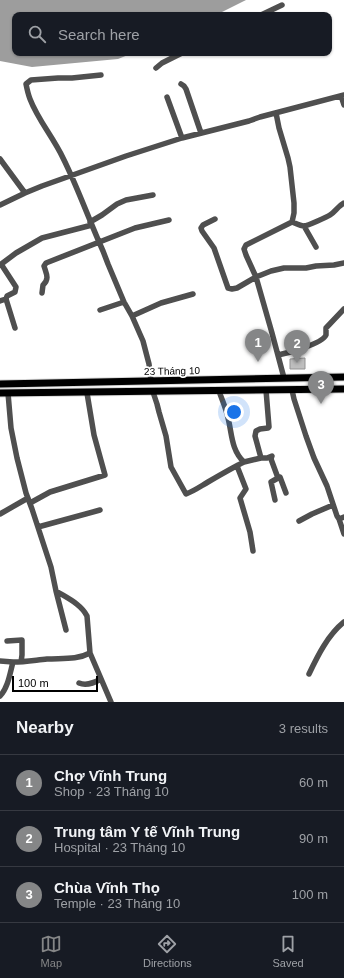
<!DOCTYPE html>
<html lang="en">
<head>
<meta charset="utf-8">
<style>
  body { margin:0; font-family:Helvetica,sans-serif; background:#20242c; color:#f1f3f6 }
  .scale { position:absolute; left:12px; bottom:10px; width:86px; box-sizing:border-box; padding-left:4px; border:2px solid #000; border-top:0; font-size:11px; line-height:14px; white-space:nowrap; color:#000; -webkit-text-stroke:3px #fff; paint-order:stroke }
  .you { position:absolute; left:234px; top:412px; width:14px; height:14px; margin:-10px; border:3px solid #fff; border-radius:50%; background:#1a73e8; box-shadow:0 0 0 6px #1a73e833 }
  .badge { display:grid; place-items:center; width:26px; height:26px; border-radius:50%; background:#858687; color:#fff; font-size:13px; font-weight:700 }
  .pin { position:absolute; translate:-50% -33px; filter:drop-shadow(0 1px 2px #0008) }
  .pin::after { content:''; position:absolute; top:21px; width:14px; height:12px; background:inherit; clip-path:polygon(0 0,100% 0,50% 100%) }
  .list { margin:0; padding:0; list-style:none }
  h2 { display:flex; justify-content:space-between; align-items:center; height:52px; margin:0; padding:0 16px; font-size:17px }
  h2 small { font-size:13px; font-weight:400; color:#9ea1a6 }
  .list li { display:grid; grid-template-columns:26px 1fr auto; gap:12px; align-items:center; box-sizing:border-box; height:56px; padding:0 16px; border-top:1px solid #363941 }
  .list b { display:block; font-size:15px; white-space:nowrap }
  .list p { margin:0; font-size:13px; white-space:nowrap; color:#9ea1a6 }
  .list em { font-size:13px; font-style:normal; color:#9ea1a6 }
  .icon { flex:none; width:22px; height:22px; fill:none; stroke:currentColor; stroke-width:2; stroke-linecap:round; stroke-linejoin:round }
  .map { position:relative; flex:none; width:344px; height:702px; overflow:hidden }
  .search { position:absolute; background:#171b24; box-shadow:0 1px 3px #0004; left:12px; right:12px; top:12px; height:44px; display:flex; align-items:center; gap:10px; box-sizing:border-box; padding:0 14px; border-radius:8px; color:#9ea1a6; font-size:15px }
  .sheet { height:220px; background:#171b24 }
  nav { display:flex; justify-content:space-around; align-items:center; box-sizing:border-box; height:56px; border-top:1px solid #363941; background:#171b24; font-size:11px; color:#9ea1a6 }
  nav a { display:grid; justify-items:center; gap:2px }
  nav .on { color:#858687 }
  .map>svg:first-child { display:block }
  .water { fill:#9d9d9d }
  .building { fill:#bfbfbf; stroke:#939393 }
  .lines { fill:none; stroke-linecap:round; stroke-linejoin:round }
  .major-casing { stroke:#dbdbdb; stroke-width:9 }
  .minor { stroke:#4f4f4f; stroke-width:5.5 }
  .major { stroke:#000; stroke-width:7 }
  .labels { text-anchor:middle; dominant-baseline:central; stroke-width:3.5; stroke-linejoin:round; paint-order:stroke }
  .street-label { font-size:10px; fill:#000; stroke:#fff }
</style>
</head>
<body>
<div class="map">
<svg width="344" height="702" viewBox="0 0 344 702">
  <rect width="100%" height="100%" fill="#fff"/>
  <path class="water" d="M0 0H246L216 15H15V53H133L118 59 32 67 0 61Z"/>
  <path class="building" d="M305 358V369H290V359Z"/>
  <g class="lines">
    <defs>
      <path id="major" d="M0 384 344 377
        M0 393 344 389"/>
    </defs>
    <use href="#major" class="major-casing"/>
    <path class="minor" d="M261 15 282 5
      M156 68 162 63 182 53
      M101 75 72 78H58L31 80 26 84C27 89 28 94 30 99 38 120 53 137 63 158 78 188 89 220 103 251L108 264 124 302 132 316 143 341 149 364 151 381
      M181 84 184 86 186 89 201 133
      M341 96 344 105
      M167 97 182 138
      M276 113 279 128 288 158 290 167 294 203V213L292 222 246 245 244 249 246 255 256 277 272 333 284 378
      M0 159 25 193
      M0 205 25 193 42 186 126 156 182 138 249 121 260 117 344 95
      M215 219 203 225 201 228 202 231 214 248 228 288 232 289 237 288 256 277 271 271 284 268H306L316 266 334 265 344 263
      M90 222 102 215 117 204 126 200 153 195
      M292 222C295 223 300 226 304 226 307 226 327 217 330 215 336 211 337 207 344 203
      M304 226 316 247
      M0 265 16 253 42 238 92 225
      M42 293 43 285C50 279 46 273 44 266L46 263 135 228 169 220
      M6 299 15 328
      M0 301 6 299 7 296 15 292 16 287 1 264
      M100 310 124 302
      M132 316 161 303 193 294
      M278 355C288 353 322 344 326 335 326 334 326 329 326 328L344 309
      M292 390 294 399 306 436 314 458 327 486 337 516 339 519 344 517
      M219 391C222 400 226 408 228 418 232 433 231 450 244 462L261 458 255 436 256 431 260 429 268 428 269 427 266 390
      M153 392 157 404 159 412 166 436 171 467 186 494C194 491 201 486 208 482 220 475 232 468 244 462
      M8 393 11 428 17 458 26 493 32 509 51 567 56 591C67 598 81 604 87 616L90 653 111 702
      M261 458H267L272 456 271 459 278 478 280 477 286 493
      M237 466 246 489 240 498 250 532 253 551
      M275 500 271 482 278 478
      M30 503 50 492 105 475 94 435 87 393
      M0 514 28 498
      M339 519 344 534
      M299 521 312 514 333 505
      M38 527 100 510
      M56 591 66 630
      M7 641 22 640V655L21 662
      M0 661 13 662
      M309 674C318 655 328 635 344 622
      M79 683C86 686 94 683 101 679
      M0 696C8 688 10 673 13 662 25 662 36 660 47 659 62 658 77 660 90 653"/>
    <use href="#major" class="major"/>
  </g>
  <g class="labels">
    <g class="street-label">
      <text transform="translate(172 371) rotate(-1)">23 Tháng 10</text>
    </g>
  </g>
</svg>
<div class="scale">100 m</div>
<div class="you"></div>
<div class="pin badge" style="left:258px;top:362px">1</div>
<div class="pin badge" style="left:297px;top:363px">2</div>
<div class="pin badge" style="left:321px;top:404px">3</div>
<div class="search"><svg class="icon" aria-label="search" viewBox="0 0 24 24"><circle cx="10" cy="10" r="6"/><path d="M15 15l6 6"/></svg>Search here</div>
</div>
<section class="sheet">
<h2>Nearby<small>3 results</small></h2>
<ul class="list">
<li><span class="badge">1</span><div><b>Chợ Vĩnh Trung</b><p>Shop · 23 Tháng 10</p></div><em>60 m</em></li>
<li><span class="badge">2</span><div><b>Trung tâm Y tế Vĩnh Trung</b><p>Hospital · 23 Tháng 10</p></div><em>90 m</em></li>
<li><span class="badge">3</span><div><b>Chùa Vĩnh Thọ</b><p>Temple · 23 Tháng 10</p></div><em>100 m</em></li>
</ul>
</section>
<nav>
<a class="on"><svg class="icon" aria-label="map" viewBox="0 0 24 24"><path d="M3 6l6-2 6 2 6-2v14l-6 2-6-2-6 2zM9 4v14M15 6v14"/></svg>Map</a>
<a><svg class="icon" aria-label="directions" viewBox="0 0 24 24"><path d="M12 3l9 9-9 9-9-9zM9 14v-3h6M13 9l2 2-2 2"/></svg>Directions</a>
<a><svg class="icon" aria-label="saved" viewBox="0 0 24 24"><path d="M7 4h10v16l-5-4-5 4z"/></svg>Saved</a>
</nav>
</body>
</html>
